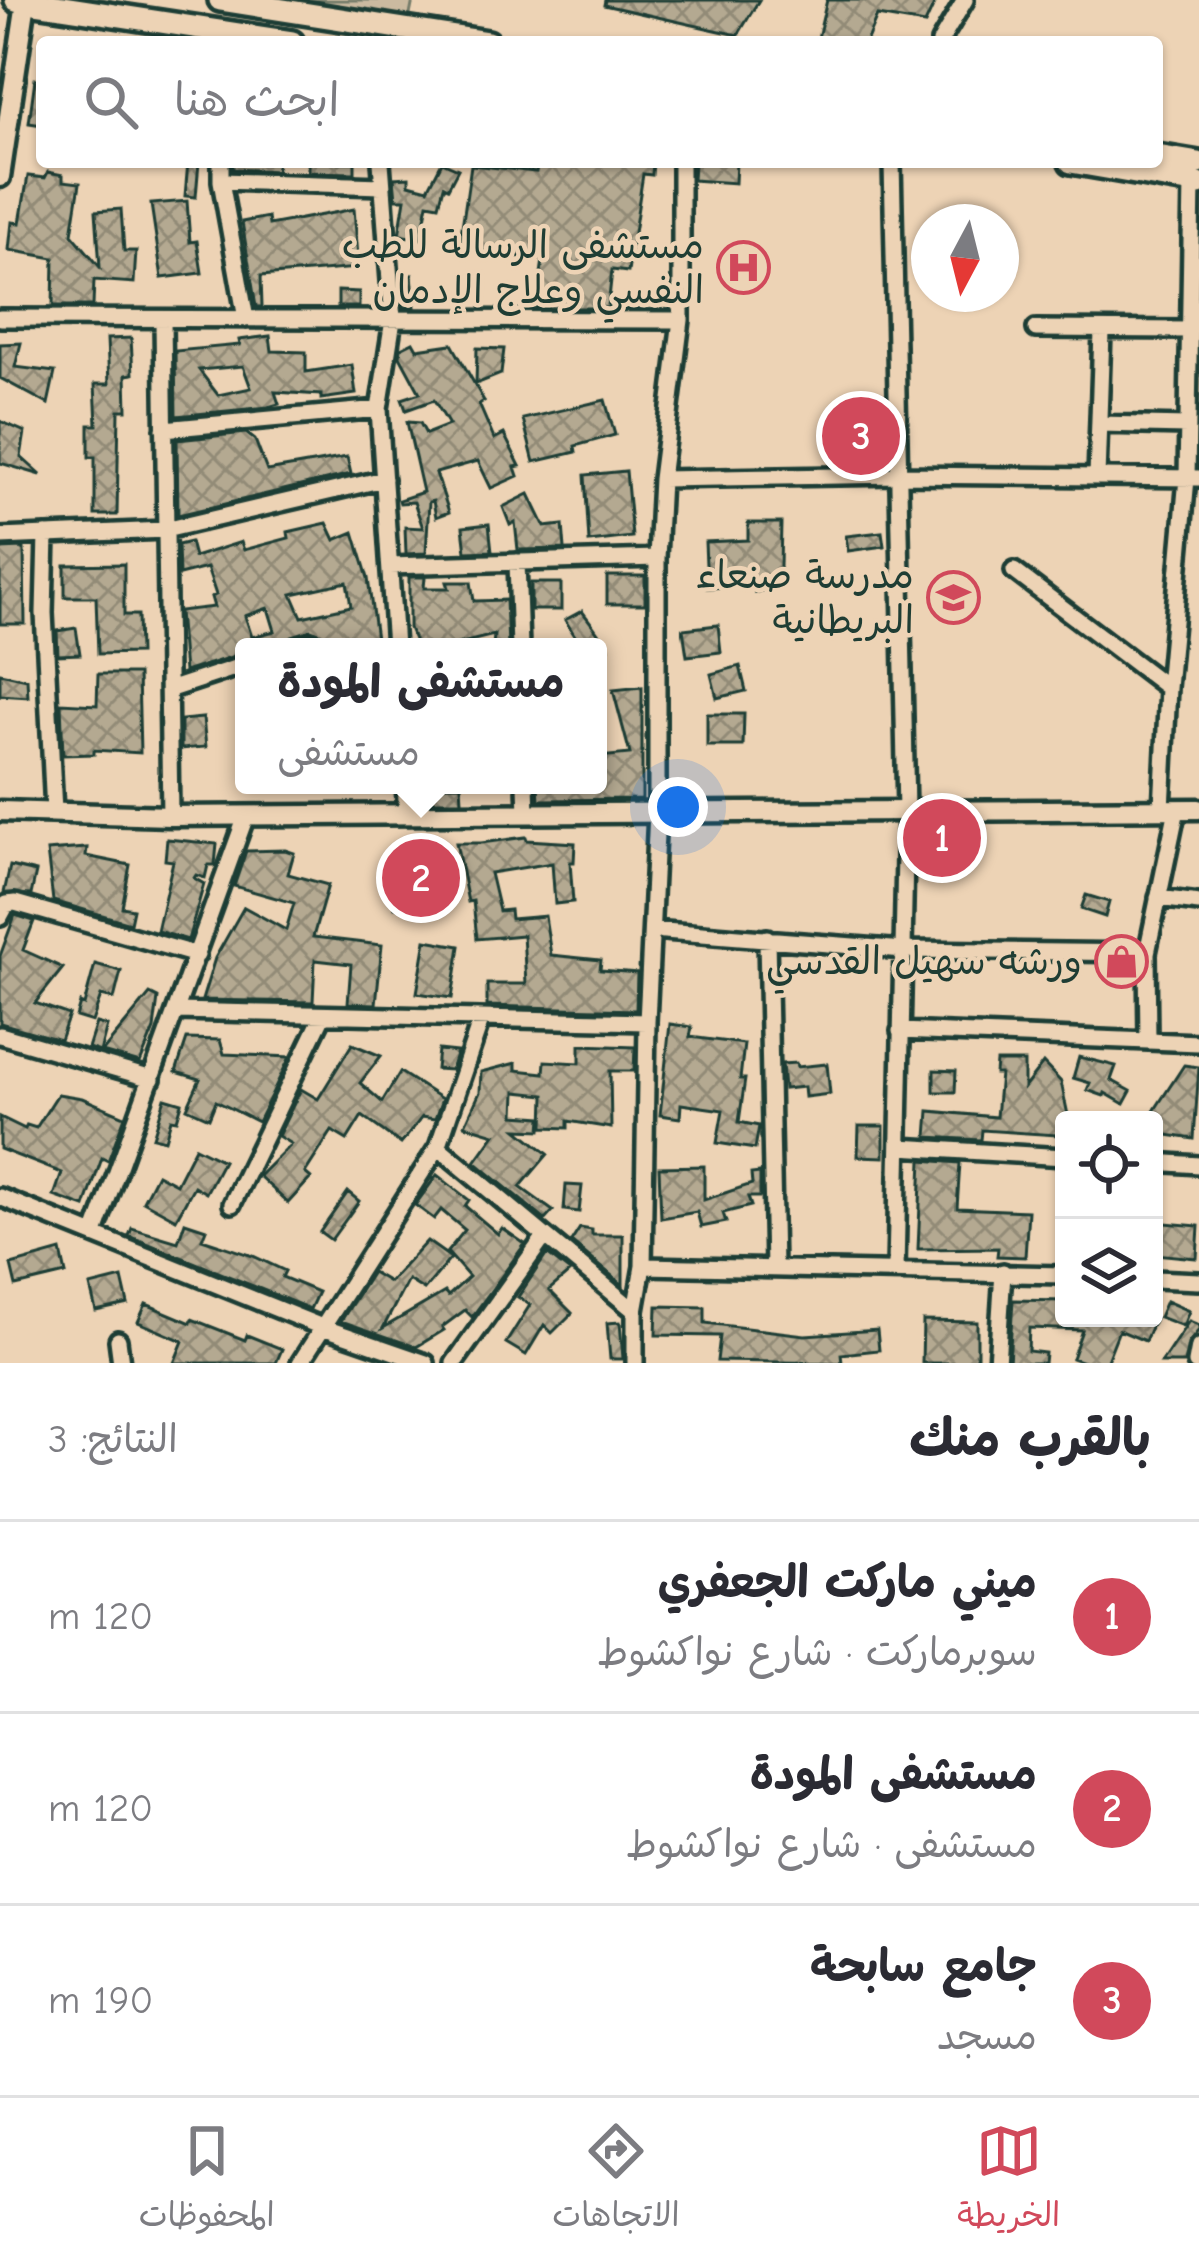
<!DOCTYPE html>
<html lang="ar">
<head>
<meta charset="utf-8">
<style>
  body { margin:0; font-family:"Comic Neue","Playpen Sans Arabic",sans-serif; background:#f7f7f7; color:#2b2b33; direction:rtl }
  .controls { position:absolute; right:36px; bottom:36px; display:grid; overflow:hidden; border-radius:12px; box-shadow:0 3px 9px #0004 }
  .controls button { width:108px; height:108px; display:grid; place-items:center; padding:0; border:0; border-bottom:3px solid #e1e1e2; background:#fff; color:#2b2b33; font:60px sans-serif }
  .compass { position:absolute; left:911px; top:204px; width:108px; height:108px; border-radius:50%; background:#fff; box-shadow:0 3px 9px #0004; rotate:187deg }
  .you { position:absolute; left:678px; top:807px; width:42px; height:42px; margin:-30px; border:9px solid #fff; border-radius:50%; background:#1a73e8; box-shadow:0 0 0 18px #1a73e833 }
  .badge { display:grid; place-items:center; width:78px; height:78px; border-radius:50%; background:#d1495b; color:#fff; font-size:39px; font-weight:700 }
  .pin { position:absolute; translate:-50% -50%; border:6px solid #fff; box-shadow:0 3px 12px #0006 }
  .popup { position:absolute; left:235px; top:638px; width:372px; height:156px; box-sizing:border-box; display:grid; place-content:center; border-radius:12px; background:#fff; filter:drop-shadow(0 3px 9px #0005); font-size:39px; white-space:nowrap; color:#7c7c81 }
  .popup b { font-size:45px; color:#2b2b33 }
  .popup::after { content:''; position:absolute; left:50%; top:100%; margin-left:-24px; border:24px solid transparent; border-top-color:#fff }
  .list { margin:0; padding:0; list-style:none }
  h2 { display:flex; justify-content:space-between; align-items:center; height:156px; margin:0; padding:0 48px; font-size:51px }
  h2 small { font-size:39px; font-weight:400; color:#7c7c81 }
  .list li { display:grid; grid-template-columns:78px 1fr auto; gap:36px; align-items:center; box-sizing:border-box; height:192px; padding:0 48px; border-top:3px solid #e1e1e2 }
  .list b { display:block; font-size:45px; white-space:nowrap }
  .list p { margin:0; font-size:39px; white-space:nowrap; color:#7c7c81 }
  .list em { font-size:39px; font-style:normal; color:#7c7c81 }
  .icon { flex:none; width:66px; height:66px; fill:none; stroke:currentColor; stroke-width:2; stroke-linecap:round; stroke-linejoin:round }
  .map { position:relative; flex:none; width:1199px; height:1363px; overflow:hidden; direction:ltr }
  .search { position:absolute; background:#fff; box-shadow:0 3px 9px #0004; left:36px; right:36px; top:36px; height:132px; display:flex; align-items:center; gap:30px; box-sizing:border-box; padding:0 42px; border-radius:12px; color:#7c7c81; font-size:45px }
  .sheet { height:732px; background:#fff }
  nav { display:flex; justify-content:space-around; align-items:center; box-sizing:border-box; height:168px; border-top:3px solid #e1e1e2; background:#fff; font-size:33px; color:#7c7c81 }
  nav a { display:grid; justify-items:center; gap:6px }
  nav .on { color:#d1495b }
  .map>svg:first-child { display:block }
  .park { fill:url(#park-tufts); stroke:#757c6a; stroke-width:3 }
  .building { fill:url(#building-cross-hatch); stroke:#1f3d34; stroke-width:3; fill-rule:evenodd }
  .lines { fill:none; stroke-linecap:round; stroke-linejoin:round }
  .minor-casing { stroke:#1f3d34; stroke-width:24 }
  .tertiary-casing { stroke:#1f3d34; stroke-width:27 }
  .secondary-casing { stroke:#1f3d34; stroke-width:30 }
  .minor { stroke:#edd3b5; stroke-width:15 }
  .tertiary { stroke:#edd3b5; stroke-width:18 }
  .secondary { stroke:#edd3b5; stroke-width:21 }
  .labels { text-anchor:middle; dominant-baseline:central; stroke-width:9; stroke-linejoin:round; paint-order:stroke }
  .poi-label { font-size:39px; fill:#1f3d34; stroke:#edd3b5; text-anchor:end }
</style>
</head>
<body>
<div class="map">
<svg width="1199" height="1363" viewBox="0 0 1199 1363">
  <defs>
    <pattern id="park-tufts" width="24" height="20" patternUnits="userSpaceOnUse" patternTransform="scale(3)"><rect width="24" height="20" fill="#cbbaa0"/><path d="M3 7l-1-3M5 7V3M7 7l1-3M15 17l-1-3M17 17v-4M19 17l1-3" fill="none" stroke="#a49883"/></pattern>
    <pattern id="building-cross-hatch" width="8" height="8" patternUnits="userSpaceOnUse" patternTransform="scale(3)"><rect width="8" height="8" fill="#b4a991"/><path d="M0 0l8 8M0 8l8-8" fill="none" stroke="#928b77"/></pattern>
  </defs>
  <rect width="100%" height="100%" fill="#edd3b5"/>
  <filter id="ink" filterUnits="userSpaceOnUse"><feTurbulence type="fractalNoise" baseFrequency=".00833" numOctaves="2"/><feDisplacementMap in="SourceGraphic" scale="24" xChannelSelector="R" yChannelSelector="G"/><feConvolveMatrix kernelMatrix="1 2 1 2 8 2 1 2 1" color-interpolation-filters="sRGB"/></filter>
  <g filter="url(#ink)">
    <path class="park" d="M290 0H413L409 20Z"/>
    <path class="building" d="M605 0H759L738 35 604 5Z
      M827 0H936L925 24 877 16 866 42H817Z
      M35 79H42V125L29 123Z
      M188 162H199L196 197 185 196Z
      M233 162H276L277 171 233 169Z
      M308 162H355V173L308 172Z
      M442 162 458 169 448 188 444 186 439 205 428 203 421 239 399 235 405 199H396L394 178 409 177V184L428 189Z
      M538 162H653L652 175 643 174 628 272 612 270 608 308H536L543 260 459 248 471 165 536 172Z
      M694 162H736L735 183 693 180Z
      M48 172 63 175V181L80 183 72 234 100 267 96 211 121 209 124 251H136L134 283 94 280 93 306H53L54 258 9 250 12 222 20 223 28 176 45 178Z
      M187 201 190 242 197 241 202 273 162 278 151 204Z
      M354 209 359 268 261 276 262 307H256L242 222 268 217 269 225Z
      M412 275 415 307H404L402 276Z
      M338 291 359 292V307H338Z
      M270 336 272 351 306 352V372L352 365 356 394 321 399V395L275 392 279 404 268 407 176 416 175 351 240 345 239 340ZM243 366 251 388 218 395 199 370Z
      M131 338 133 374 126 375 127 410H119L117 515H95V457H89V425H97L95 384H109L107 339Z
      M413 342 417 349 452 344 484 401 479 404 494 439 504 434 520 466 515 467 518 476 491 488 478 461 436 473 449 512 436 517 433 501 429 502 426 553 406 554 405 527 423 528 414 502 400 503 399 500 423 492 407 422 420 423 426 434 449 425 434 400 406 410 402 399 420 393 400 356 401 348Z
      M21 343 15 367 55 372 48 404 0 378V344Z
      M477 348 504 349 501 374 476 384Z
      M605 400 615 435 575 446 576 452 534 462 523 419Z
      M0 421 25 432 21 457 41 475 0 463Z
      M246 433 255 440 267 471 347 457 351 474 178 515 177 440Z
      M626 471 632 537 589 542 585 475Z
      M529 494 545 527 563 525 565 549 518 550 515 522 510 525 503 507Z
      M327 523 335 540 354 532 368 578 377 647H324L322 634 311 630 292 636 284 645 244 647V653L184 672 179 611 214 607 211 597 216 595 207 568 179 575 178 545 190 542 194 557 241 542 244 550 289 538 288 532ZM347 582 351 606 302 617 292 594ZM268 608 275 631 252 637 245 616Z
      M748 523H781L780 567 784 583 755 593V586L707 588 705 542 748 540Z
      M489 524 492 551 466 552 463 527Z
      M882 532 884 546 848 551 846 536Z
      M24 548 25 624H0V549Z
      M124 564V615H138L139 653 98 654 96 597H65V565Z
      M607 576H645V604H607Z
      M409 577H425L424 588H449L447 582H471L474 601 506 600 508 647 493 646 494 635 446 647H417L409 628Z
      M531 583H561V610H531Z
      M582 611 591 623 608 647H582L565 620Z
      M718 625 721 652 687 656 683 629Z
      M76 628 80 654 58 655 57 631Z
      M740 666 746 691 717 698 711 674Z
      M0 673 27 679 28 697 0 695Z
      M98 674H138L140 753 94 750V754L63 755 61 703 97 705Z
      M642 687V799L539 800 538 785H598V757L630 754 613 690Z
      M707 714H744L743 746H707Z
      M203 718 206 747 181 749V720Z
      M425 785H461L462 801H425Z
      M526 837 527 840 575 843 574 862H570L573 902 555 904 552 863 490 873 499 911 510 910 511 919 545 916 551 955 601 960 600 970 637 973 636 1010 487 1006V984H526L523 935 477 939 473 901 468 902 456 843H481Z
      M167 839 217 844 215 865H208L205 878 196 875 194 878 204 884 188 940 157 931 173 861 165 860Z
      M87 848 86 856 130 865 122 907 133 909 130 923 53 901 47 851Z
      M285 850 294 853 288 874 328 885 313 937 382 945 376 1004 348 1003 351 964 315 960 313 1002 202 1000 215 958 244 907 286 930 294 903 234 886 246 851Z
      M400 860 438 865 441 911 395 907Z
      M10 866 36 872 31 895 4 893Z
      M1086 895 1109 902 1105 917 1081 909Z
      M15 915 34 921 23 950 63 968 35 1003 69 1015 60 1040 0 1023V956Z
      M426 940 460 946 452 998 417 993Z
      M95 964 121 971 114 999 101 996 92 1022 76 1017 80 1003 84 1005Z
      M150 994 158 998 154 1029 140 1063 102 1052Z
      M96 1023 107 1026 100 1052 88 1048Z
      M670 1024 692 1027 690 1037 744 1044 740 1079H745L739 1122 759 1126 755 1149 717 1143 723 1110 681 1104 680 1118 660 1115Z
      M187 1039 220 1040 224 1054 290 1057 258 1122 216 1101 209 1118 187 1108 200 1079 176 1072Z
      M352 1044 381 1056 360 1083 382 1102 400 1072 442 1099 435 1119 422 1117 401 1144 362 1116 347 1140 332 1131 305 1173 311 1178 288 1203 259 1176 291 1144 278 1136 301 1089 318 1099Z
      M580 1045 635 1047 634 1071H610L611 1128 568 1121V1128L544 1127 545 1095 516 1092 515 1115 542 1117 541 1130 517 1129 548 1154 520 1187 553 1211 545 1220 475 1162 495 1134 465 1125 480 1092 481 1072 516 1063V1070L544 1073 545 1061 580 1063Z
      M438 1050 457 1052 451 1070 436 1069Z
      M1079 1057 1116 1066 1111 1080 1131 1091 1124 1104 1105 1093 1104 1096 1087 1090 1090 1083 1073 1078Z
      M996 1062H1024V1088L1043 1063 1061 1082 1069 1120H1062L1057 1135 982 1130 981 1140 927 1137 929 1111 996 1117 1000 1074H995Z
      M796 1063 797 1067 827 1064 830 1094 805 1097 804 1087 784 1089 782 1064Z
      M1184 1065 1199 1067 1194 1139 1154 1133V1111Z
      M934 1070 956 1071 955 1092H934Z
      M58 1094 82 1098 125 1116 108 1161 102 1158 85 1207 54 1196 62 1173 0 1149V1117L25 1129 27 1125 36 1128Z
      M165 1098 182 1103 177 1120 171 1119 165 1140 153 1137Z
      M859 1126H884V1157L858 1156Z
      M195 1147 223 1161 206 1193 194 1186 176 1219 143 1201 157 1174 176 1184Z
      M922 1160 960 1163 957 1208 1028 1211 1025 1257 997 1256 998 1248 918 1249Z
      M704 1166V1200L752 1184 751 1174 760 1173V1197H748L751 1206 723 1213 726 1222 701 1227 697 1212 661 1218 659 1167Z
      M437 1175 469 1200 465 1206 498 1234 502 1228 525 1244 472 1317 465 1310 442 1327 444 1330 416 1347 341 1321 372 1272 389 1282 427 1241 451 1258 424 1290 408 1280 383 1328 445 1292 448 1296 469 1277 447 1252 465 1230 441 1210 434 1219 415 1205Z
      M566 1185 582 1186 579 1212 564 1210Z
      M348 1192 359 1201 331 1240 320 1232Z
      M185 1222 206 1229 202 1239 253 1256 285 1271 282 1277 318 1292 310 1309 129 1236 132 1228 178 1242Z
      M1154 1222 1199 1226 1197 1258 1154 1254Z
      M580 1228 592 1230V1235H623V1285L571 1242Z
      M61 1251 66 1274 16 1286 11 1265Z
      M547 1254 570 1272 549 1290 572 1313 552 1333 544 1325 526 1355 506 1343 530 1305 518 1297Z
      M122 1278 128 1304 96 1311 90 1286Z
      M1013 1300 1064 1301V1318H1155L1145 1341 1119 1330 1106 1363H1086L1072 1358 1082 1330 1029 1328 1028 1351 1045 1353 1044 1363H1009Z
      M1166 1301 1189 1311 1183 1326 1159 1317Z
      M146 1304 191 1323 192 1319 245 1340 247 1335 282 1349 276 1363H174L183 1341 138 1322Z
      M657 1306 705 1307V1323L805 1335 877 1330 879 1350 841 1354 842 1363 717 1361 720 1336 656 1335Z
      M923 1321 977 1322V1363H922Z
      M1189 1321 1199 1325V1330L1188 1344 1184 1363H1161Z
      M620 1322 623 1359H610L607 1323Z"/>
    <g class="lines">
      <defs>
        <path id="minor" d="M940 42 965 0
          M221 162V181L246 319
          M381 162 393 320 379 409 395 647
          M892 162 906 811 896 1269
          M221 181 382 186
          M0 318 681 320
          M163 321 170 816
          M1036 329 1189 330
          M1099 424 1187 426
          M164 429 379 409
          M1097 477 1102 332
          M661 479 898 475 1199 478
          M46 535 44 613 54 812
          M0 537 165 530 384 479
          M517 562 520 647
          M390 566 657 558
          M1014 571 1168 688
          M296 647 313 642
          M171 689 244 665
          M405 785 407 815
          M526 785 527 814
          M1162 809 1168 688 1187 478 1192 183
          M1158 898 1199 903
          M0 917 7 904 15 903 197 955
          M652 930 904 950 1147 953
          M767 938 774 1267
          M177 1011 647 1022
          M900 1031 1199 1043
          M0 1035 152 1079
          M1148 1041 1147 953 1177 809
          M438 1147 635 1311
          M900 1147 1064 1157
          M1154 1162 1199 1165
          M0 1197 322 1327 426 1363
          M232 1204 323 1015
          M95 1233 246 816
          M643 1266 1064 1275
          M1154 1279 1199 1281
          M118 1340 121 1363
          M300 1363 438 1147 481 1020
          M454 1363 545 1236
          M635 1363V1311L643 1266 647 1022 657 813V558L661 479 681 320V162
          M997 1363 1003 1272
          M1196 1363 1199 1347"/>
        <path id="tertiary" d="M0 177 26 2
          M0 811 170 816 1199 809"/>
        <path id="secondary" d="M16 0 292 42
          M220 0 488 42
          M1157 156 1199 163
          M1071 162 1199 184"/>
      </defs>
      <use href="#minor" class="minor-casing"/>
      <use href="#tertiary" class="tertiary-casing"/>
      <use href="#secondary" class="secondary-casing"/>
      <use href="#minor" class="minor"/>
      <use href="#tertiary" class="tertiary"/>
      <use href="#secondary" class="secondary"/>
    </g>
  </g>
  <defs>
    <symbol id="hospital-ring" viewBox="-11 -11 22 22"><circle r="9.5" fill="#edd3b5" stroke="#d1495b" stroke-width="1.5"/><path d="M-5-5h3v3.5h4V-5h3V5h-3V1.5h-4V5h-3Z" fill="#d1495b"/></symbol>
    <symbol id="school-ring" viewBox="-11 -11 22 22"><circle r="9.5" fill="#edd3b5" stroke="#d1495b" stroke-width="1.5"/><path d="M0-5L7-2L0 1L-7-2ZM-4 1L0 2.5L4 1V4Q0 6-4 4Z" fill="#d1495b"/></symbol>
    <symbol id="shop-ring" viewBox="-11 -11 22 22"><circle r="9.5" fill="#edd3b5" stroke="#d1495b" stroke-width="1.5"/><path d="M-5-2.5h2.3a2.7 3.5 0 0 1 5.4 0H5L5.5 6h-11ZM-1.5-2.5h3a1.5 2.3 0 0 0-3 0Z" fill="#d1495b"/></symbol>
  </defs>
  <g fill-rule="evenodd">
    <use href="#hospital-ring" x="714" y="238" width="59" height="59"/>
    <use href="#school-ring" x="924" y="568" width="59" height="59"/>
    <use href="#shop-ring" x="1092" y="932" width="59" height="59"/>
  </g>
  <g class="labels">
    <g class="poi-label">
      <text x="704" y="245">مستشفى الرسالة للطب<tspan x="704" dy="45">النفسي وعلاج الإدمان</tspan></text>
      <text x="914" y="575">مدرسة صنعاء<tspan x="914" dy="45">البريطانية</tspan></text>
      <text x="1082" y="961">ورشه سهيل القدسي</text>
    </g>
  </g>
</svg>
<div class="controls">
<button><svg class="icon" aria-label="locate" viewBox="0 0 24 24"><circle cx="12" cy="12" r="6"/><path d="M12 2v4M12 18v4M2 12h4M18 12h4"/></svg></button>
<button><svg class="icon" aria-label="layers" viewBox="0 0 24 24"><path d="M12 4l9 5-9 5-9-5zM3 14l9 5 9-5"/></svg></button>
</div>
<svg class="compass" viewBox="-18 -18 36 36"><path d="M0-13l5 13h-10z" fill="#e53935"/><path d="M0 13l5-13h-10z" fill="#7c7c81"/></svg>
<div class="you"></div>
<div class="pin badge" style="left:942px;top:838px">1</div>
<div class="pin badge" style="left:421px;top:878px">2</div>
<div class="popup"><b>مستشفى المودة</b>مستشفى</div>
<div class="pin badge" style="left:861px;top:436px">3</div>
<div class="search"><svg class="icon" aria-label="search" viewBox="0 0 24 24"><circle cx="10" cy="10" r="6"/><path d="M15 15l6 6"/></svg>ابحث هنا</div>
</div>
<section class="sheet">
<h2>بالقرب منك<small>النتائج: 3</small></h2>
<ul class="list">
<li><span class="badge">1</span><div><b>ميني ماركت الجعفري</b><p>سوبرماركت · شارع نواكشوط</p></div><em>120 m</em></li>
<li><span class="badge">2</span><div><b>مستشفى المودة</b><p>مستشفى · شارع نواكشوط</p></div><em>120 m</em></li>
<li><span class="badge">3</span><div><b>جامع سابحة</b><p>مسجد</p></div><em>190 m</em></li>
</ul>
</section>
<nav>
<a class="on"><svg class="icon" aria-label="map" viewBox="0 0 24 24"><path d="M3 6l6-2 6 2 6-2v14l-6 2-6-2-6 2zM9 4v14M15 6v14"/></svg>الخريطة</a>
<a><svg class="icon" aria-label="directions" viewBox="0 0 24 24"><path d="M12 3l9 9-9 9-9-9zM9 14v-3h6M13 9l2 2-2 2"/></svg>الاتجاهات</a>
<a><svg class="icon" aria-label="saved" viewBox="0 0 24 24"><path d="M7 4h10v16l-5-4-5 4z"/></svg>المحفوظات</a>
</nav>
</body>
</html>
